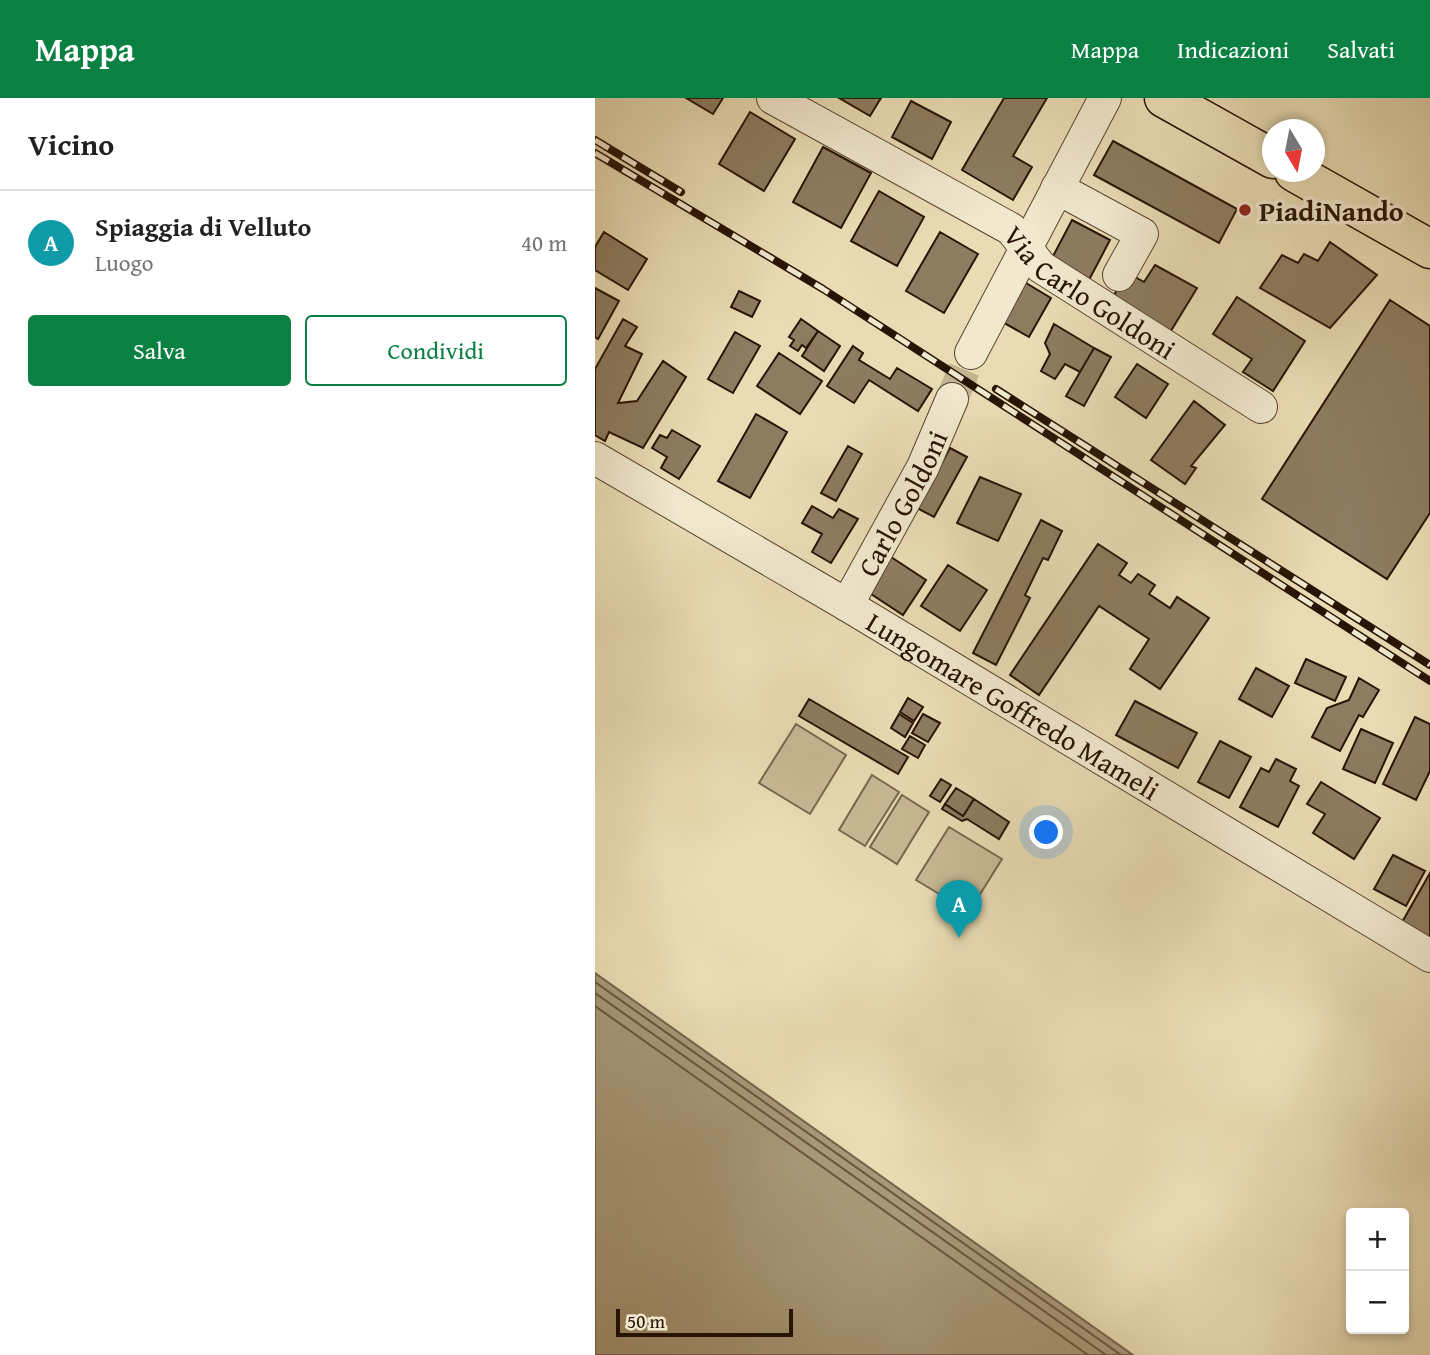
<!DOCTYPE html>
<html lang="it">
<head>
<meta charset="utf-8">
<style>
  body { margin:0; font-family:"Gentium Book Plus",serif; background:#f2f2f2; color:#222 }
  .controls { position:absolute; right:21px; bottom:21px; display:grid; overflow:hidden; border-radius:7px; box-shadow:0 4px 10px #0003 }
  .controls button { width:63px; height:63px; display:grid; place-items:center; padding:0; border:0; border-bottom:2px solid #e0e0e0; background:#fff; color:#222; font:35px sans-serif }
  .compass { position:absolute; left:667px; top:21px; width:63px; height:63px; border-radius:50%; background:#fff; box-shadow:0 4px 10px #0003; rotate:170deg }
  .scale { position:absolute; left:21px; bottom:18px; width:177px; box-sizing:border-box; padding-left:7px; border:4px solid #281404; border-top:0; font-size:19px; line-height:24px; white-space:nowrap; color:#281404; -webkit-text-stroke:5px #f1e8ce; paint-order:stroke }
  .you { position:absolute; left:452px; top:735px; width:24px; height:24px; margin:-18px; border:5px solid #fff; border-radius:50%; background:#1a73e8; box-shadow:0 0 0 10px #1a73e833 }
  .badge { display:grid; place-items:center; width:46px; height:46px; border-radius:50%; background:#0b8043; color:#fff; font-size:23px; font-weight:700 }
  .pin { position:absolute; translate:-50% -58px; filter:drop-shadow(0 2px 4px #0008) }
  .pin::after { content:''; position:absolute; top:37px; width:24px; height:21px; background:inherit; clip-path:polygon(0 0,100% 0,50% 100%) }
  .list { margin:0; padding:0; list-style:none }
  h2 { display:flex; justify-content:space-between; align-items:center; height:91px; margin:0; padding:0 28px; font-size:30px }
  h2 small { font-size:23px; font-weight:400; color:#767676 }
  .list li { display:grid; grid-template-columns:46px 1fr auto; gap:21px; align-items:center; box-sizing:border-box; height:105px; padding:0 28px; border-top:2px solid #e0e0e0 }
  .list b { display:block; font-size:26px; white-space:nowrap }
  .list p { margin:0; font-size:23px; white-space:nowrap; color:#767676 }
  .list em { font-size:23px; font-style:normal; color:#767676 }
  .actions { display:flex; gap:14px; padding:21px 28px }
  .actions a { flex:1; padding:16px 0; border:2px solid #0b8043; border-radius:7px; text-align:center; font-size:24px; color:#0b8043 }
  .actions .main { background:#0b8043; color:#fff }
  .map { position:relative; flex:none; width:835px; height:1257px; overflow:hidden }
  header { display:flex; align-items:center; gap:42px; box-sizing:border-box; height:98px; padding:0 35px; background:#0b8043; color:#fff }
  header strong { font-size:33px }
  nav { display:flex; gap:38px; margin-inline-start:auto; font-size:24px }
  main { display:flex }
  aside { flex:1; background:#fff }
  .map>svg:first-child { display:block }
  .green { fill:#c8ba96; stroke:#78674d; stroke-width:2 }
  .water { fill:#a79878; stroke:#74634a; stroke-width:2 }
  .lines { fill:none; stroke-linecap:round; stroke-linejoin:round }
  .shore { stroke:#68563e; stroke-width:2 }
  .building { fill:#8c7c60; stroke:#281404; stroke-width:2 }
  .minor-tunnel { stroke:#c2b491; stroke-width:32; stroke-dasharray:32 16; stroke-linecap:butt }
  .minor-casing { stroke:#584630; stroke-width:34 }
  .major-casing { stroke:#281404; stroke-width:41 }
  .minor { stroke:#f1e8ce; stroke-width:32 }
  .major { stroke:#e9dcb4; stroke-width:38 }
  .rail-casing { stroke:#281404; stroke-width:8 }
  .rail { stroke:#f1e8ce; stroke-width:5; stroke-dasharray:16; stroke-linecap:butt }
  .poi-dot { fill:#8f2418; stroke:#f1e8ce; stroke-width:2.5 }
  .labels { text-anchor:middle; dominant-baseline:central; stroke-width:7; stroke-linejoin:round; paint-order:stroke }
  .poi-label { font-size:28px; font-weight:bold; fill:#281404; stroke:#f1e8ce; text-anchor:start }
  .street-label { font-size:28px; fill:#281404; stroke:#f1e8ce }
</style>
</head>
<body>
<header>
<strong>Mappa</strong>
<nav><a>Mappa</a><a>Indicazioni</a><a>Salvati</a></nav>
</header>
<main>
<aside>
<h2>Vicino<small></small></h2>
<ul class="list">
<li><span class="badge" style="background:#0f9aa8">A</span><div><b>Spiaggia di Velluto</b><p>Luogo</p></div><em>40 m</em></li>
</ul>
<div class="actions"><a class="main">Salva</a><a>Condividi</a></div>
</aside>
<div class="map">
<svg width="835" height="1257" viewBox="0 0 835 1257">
  <rect width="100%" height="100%" fill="#e9dcb4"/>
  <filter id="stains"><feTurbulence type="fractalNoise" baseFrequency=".00286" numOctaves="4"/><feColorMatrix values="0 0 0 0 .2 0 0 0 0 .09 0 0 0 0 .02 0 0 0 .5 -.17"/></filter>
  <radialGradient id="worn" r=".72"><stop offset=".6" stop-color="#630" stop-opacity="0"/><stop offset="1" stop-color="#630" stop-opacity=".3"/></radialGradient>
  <path class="green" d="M201 626 251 657 215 716 164 685Z
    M277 677 304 694 270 748 244 732Z
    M307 697 334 714 302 766 275 749Z
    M354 729 407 761 374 814 321 782Z"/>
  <path class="water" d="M0 875 538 1257H0Z"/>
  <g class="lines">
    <path class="shore" d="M0 884 526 1257
      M0 895 511 1257
      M0 908 493 1257"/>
  </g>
  <path class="building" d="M91 0H128L118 16Z
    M244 0H286L275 18Z
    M409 0H452L418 58 437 69 418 102 367 72Z
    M316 3 356 24 337 61 297 39Z
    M155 14 200 41 169 93 124 66Z
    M518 43 642 111 624 145 499 77Z
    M228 49 276 75 246 130 198 104Z
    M284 93 329 119 302 168 256 143Z
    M477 122 515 142 494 182 456 162Z
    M9 134 52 161 33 192 0 172V149Z
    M345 134 383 156 349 215 311 193Z
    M735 144 782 177 735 230 665 190 687 157 703 165 709 156 723 163Z
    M560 167 602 190 574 236 517 200 533 175 549 184Z
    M426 182 456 200 434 239 404 222Z
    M0 190 24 203 3 241 0 239Z
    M144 193 165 203 157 219 136 209Z
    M642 199 710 243 678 293 648 274 657 261 618 236Z
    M795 202 835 228V415L792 481 667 401Z
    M28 221 42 229 30 248 47 256 23 305 42 303 68 263 91 279 48 350 14 334 10 343 0 337V271Z
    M206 221 223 233 211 250 207 247 203 253 195 248 199 242 194 239Z
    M459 226 499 250 485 274 470 266 460 281 446 273 455 256 450 245Z
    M223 233 245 248 229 273 207 258Z
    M140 234 165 248 138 295 113 281Z
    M258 248 268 255 264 262 295 281 302 270 337 291 323 313 274 282 259 305 232 288Z
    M499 250 516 259 489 308 471 298Z
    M184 255 227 283 205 316 162 288Z
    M542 266 573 286 551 320 520 299Z
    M599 303 630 327 596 368 601 370 590 386 556 362Z
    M161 316 192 334 155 400 123 383Z
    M77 332 105 348 84 381 66 370 72 359 57 350 65 337 72 340Z
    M253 348 267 356 241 403 226 395Z
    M355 350 372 359 339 419 322 410Z
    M385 379 426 396 403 443 362 425Z
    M217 408 238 420 244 411 263 421 236 465 217 454 227 436 207 425Z
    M446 422 467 433 453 462 448 460 430 497 435 500 401 567 378 555Z
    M503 446 532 465 524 477 536 485 543 476 560 487 554 496 575 510 582 499 614 520 565 591 535 571 554 541 504 508 444 597 415 577Z
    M293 457 331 482 308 517 270 492Z
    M353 467 392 492 365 533 326 508Z
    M711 561 751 579 740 603 700 585Z
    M661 570 694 588 677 619 644 601Z
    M764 580 784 592 768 619 764 617 745 653 717 639 732 610 754 602Z
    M313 600 328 609 319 623 305 614Z
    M214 601 313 659 303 676 204 618Z
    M540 603 602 635 583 670 521 637Z
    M304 616 318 625 310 639 296 630Z
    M328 616 345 625 333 644 317 635Z
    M820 619 835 626V673L821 702 788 686Z
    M766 631 798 645 780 685 748 671Z
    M315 638 330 647 323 660 307 651Z
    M625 643 656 659 634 700 603 684Z
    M681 661 701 671 695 683 704 688 683 729 645 709 666 670 674 674Z
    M346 681 356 687 345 704 335 698Z
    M726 684 785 720 759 761 718 735 730 716 712 706Z
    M361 690 379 701 368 718 350 706Z
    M379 701 414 724 404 741 372 721 367 723 347 711 350 706 368 718Z
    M798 757 830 773 811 808 779 791Z
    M835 775V843L806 826Z"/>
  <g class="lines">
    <path class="minor-tunnel" d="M357 301 376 255"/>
    <defs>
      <g id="minor">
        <path id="s1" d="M178 0 416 131 446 169 666 309"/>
        <path d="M462 90 547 136 524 177"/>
        <path d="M376 255 510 0"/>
        <path id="s2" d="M0 360 252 507 835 858"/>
        <path id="s3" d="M252 507 328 369 357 301"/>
      </g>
      <path id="major" d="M569 0 678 61
        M699 74 835 151"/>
    </defs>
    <use href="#minor" class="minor-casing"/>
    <use href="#major" class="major-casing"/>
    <use href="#minor" class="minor"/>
    <use href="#major" class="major"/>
    <defs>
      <path id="rail" d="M0 42 86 94
        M0 55 228 191 835 583
        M401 291 835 567"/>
    </defs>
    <use href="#rail" class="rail-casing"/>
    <use href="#rail" class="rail"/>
  </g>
  <circle class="poi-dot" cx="650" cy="112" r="7"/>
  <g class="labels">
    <g class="poi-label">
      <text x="664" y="112">PiadiNando</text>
    </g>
    <g class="street-label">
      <text stroke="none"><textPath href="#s1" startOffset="374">Via Carlo Goldoni</textPath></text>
      <text stroke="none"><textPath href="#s3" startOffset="116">Carlo Goldoni</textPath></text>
      <text stroke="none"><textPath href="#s2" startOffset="486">Lungomare Goffredo Mameli</textPath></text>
    </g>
  </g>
  <rect width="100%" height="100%" filter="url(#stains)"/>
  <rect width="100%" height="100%" fill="url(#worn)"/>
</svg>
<div class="controls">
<button>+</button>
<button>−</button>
</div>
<svg class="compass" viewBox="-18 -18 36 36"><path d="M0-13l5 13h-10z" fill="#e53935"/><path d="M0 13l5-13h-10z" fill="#767676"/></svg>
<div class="scale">50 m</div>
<div class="you"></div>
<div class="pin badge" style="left:364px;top:840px;background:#0f9aa8">A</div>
</div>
</main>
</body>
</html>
